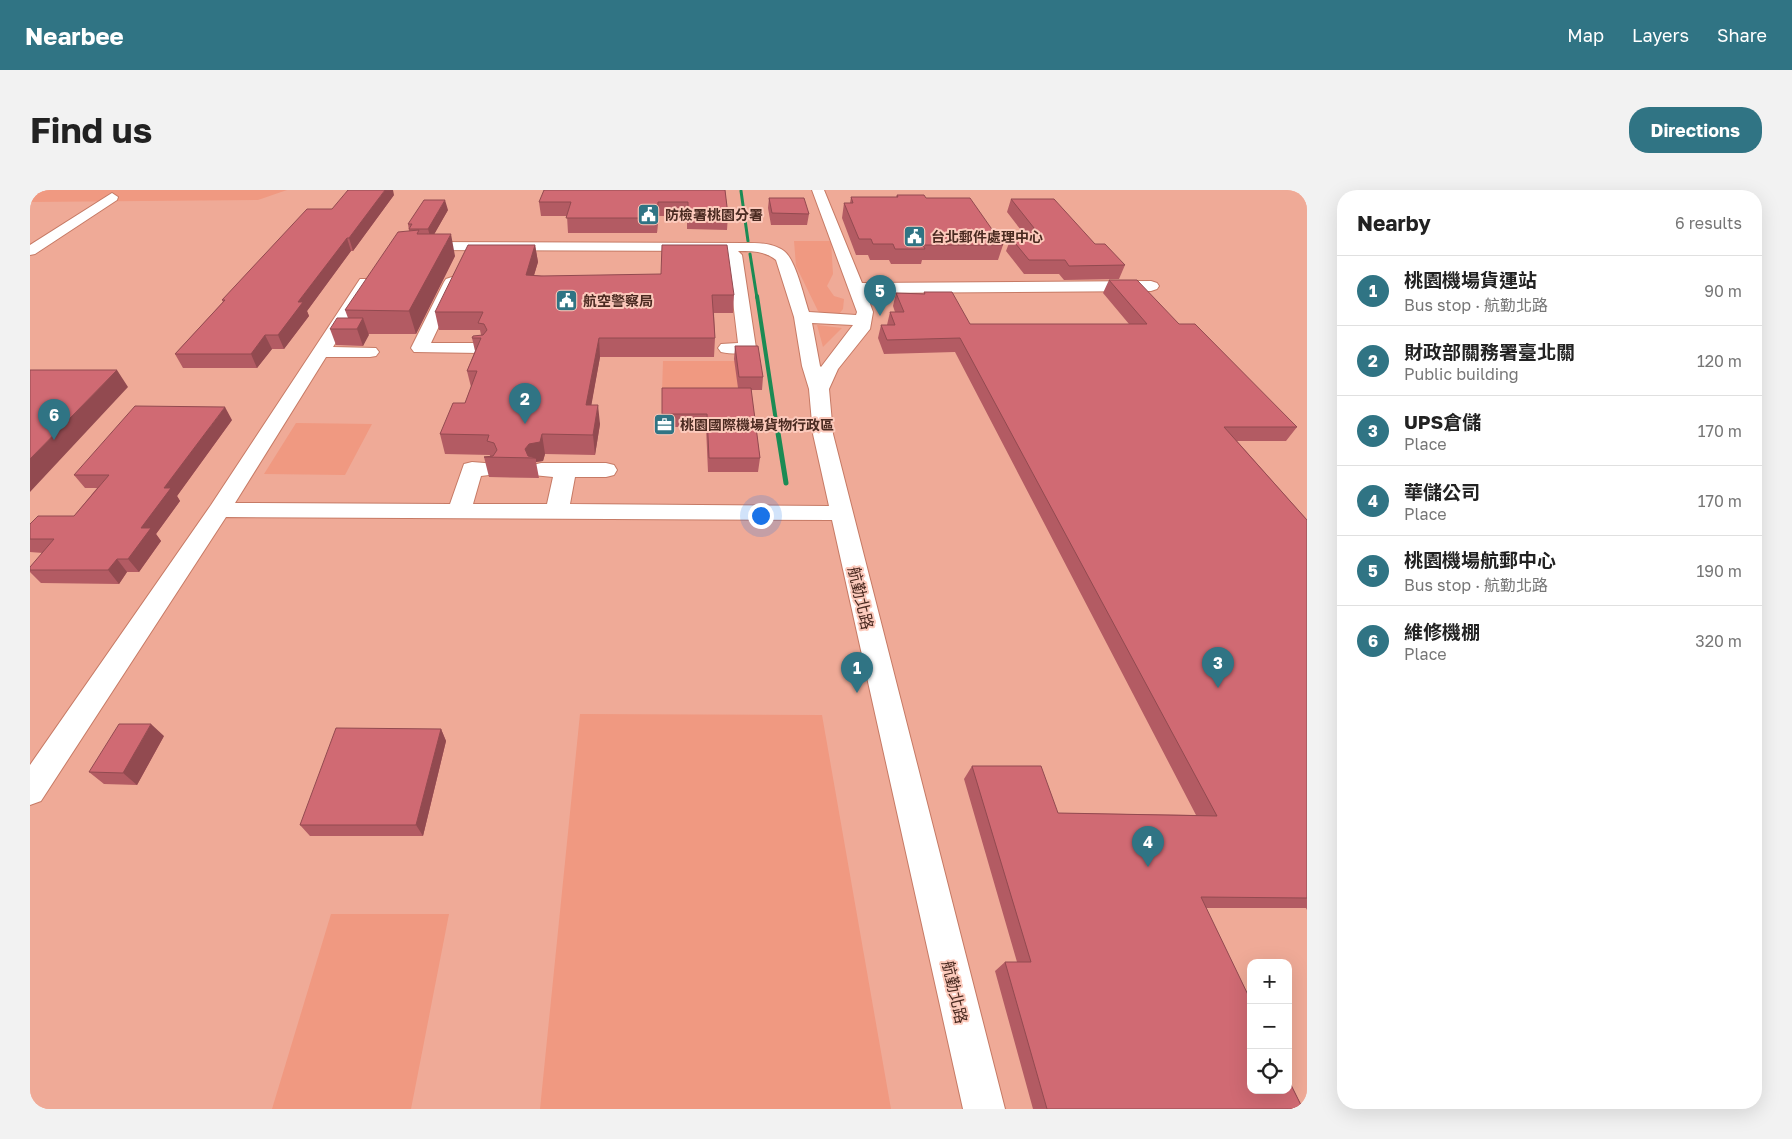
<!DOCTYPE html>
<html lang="en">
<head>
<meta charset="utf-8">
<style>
  body { margin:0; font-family:"Golos Text","Noto Sans TC",sans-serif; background:#f2f2f2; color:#222 }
  .controls { position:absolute; right:15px; bottom:15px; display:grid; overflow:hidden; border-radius:10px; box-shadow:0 5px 20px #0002 }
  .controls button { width:45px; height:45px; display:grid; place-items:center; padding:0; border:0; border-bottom:1px solid #e0e0e0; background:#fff; color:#222; font:25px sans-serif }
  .you { position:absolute; left:730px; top:325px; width:18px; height:18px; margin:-12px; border:4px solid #fff; border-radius:50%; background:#1a73e8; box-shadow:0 0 0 8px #1a73e833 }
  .badge { display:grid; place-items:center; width:32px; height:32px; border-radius:50%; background:#307484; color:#fff; font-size:16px; font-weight:700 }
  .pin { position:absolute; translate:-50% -41px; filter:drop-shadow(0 1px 2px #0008) }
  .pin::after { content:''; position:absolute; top:26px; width:18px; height:15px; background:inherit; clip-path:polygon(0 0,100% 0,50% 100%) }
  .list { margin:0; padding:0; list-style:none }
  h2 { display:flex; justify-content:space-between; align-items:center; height:65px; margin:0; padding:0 20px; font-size:21px }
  h2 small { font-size:16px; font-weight:400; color:#767676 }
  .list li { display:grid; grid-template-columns:32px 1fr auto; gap:15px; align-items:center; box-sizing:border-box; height:70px; padding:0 20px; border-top:1px solid #e0e0e0 }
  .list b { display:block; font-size:19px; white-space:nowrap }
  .list p { margin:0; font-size:16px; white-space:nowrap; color:#767676 }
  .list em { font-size:16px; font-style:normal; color:#767676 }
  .icon { flex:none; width:28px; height:28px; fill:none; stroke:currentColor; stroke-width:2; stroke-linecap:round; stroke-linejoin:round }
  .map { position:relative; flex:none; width:1277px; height:919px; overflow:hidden; border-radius:20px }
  header { display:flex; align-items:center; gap:30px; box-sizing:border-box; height:70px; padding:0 25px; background:#307484; color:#fff }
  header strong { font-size:24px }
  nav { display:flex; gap:28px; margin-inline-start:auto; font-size:18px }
  .intro { display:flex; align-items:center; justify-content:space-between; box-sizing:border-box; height:120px; padding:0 30px }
  h1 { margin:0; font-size:35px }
  .button { padding:12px 22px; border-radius:20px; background:#307484; color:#fff; font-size:18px; font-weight:700 }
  main { display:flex; gap:30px; padding:0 30px }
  aside { flex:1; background:#fff; border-radius:20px; box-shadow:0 5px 20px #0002 }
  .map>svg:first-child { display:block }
  .built { fill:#efaa97; fill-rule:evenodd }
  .green { fill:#f09981 }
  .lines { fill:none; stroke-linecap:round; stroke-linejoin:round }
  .stream-far2 { stroke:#1b8b54; stroke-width:3 }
  .stream-far1 { stroke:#1b8b54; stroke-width:4 }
  .stream { stroke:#1b8b54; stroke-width:5 }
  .minor-casing { stroke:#c67a65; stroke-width:2 }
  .minor { fill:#fff; fill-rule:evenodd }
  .wall { fill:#b35b63 }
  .shaded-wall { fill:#924a50 }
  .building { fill:#d06a73; stroke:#924a50 }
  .labels { text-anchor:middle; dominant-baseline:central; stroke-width:4; stroke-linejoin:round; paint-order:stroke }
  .far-poi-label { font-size:14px; font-weight:bold; fill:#4a2a21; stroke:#fccabc; text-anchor:start }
  .street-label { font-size:16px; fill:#4a2a21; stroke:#fccabc }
</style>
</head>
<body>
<header>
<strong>Nearbee</strong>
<nav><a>Map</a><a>Layers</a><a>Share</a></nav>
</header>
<div class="intro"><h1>Find us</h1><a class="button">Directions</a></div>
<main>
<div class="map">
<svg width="1277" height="919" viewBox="0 0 1277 919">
  <rect width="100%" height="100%" fill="#f9b8a6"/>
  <path class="built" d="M0 0H1277V919H0ZM1221 773H1258V900H1221Z"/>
  <path class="green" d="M0 0H257L228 10 0 12Z
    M764 51H801L803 84 797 96 804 106 814 109 813 119 809 124H793L788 121 766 76Z
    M787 135 812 138 793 157Z
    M633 171H705L709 202H632Z
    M266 233 342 234 315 285 234 284Z
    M550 524 792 525 861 919H510Z
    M301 724H419L381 919H242Z"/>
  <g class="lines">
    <path class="stream-far2" d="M711 1 718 51
      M720 64 727 108"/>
    <path class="stream-far1" d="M727 106 748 244"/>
    <path class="stream" d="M748 243 756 293"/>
    <defs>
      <path id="minor" d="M782 0H794L832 93 1121 91 1127 93 1129 96 1127 99 1121 101 836 103 843 122 840 139 808 179 799 199 803 244 975 919H933L802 330 196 327 11 611 0 615V575L181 315 330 89H342L344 92 303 157 346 158 349 162 346 166 340 167H296L205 313 420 314 434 274 442 272 467 274 470 279 467 284 451 286 443 314H517L523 287 503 285 500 280 503 275 511 273H576L584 275 587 280 584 285 576 287H545L540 314 799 316 783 244 779 199 772 176 764 127 746 70C735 61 722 61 708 61L712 65 726 158 723 162C713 164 701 164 691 162L688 158 691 154 708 153 698 70 675 69 673 66 675 63 688 61 386 60 381 59 379 56 381 53 386 52 716 53C728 53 743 53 754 61 766 70 774 108 779 122L826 125 827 122ZM782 133 823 135 791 177 790 176Z
        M82 3 88 7 87 10 5 64 0 65V55Z
        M422 87 428 89 430 92 401 153H450L456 154 459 158 456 162 450 163 384 162 381 158 414 92 416 89Z"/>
    </defs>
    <use href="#minor" class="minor-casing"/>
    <use href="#minor" class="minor"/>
  </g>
  <path class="wall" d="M695 0 698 25 697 40 657 39V26H628L627 43H538L537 26H511L509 12Z
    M364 5 323 61H321L277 121 279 126 254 159H242L227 178H153L145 164 193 112 192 110 302 19Z
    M867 5 896 8 973 55 968 70H892L891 74H861L859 70H840L838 65H826L812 28 814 13H820L821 7H866Z
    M739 8 779 24 777 35H741L738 18Z
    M981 9 1065 54 1095 75 1089 89 1034 90 1029 84H994L976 61 981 48H997L977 22Z
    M418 20 404 44 425 66 386 144H338L333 156 306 155 300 139 318 128 315 120 379 41 378 34Z
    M505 55 508 72 504 85 704 105 703 123H684L685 148 684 167H570L561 215 570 234 565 265 515 264 513 271 506 272 509 288 459 287 454 267H460V265L415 264 410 244 435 213 441 197 437 181 445 161 442 148 451 145 450 140H409L405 122Z
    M1079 90 1149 134 1267 237 1256 251H1207L1277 330V720L1276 718H1176L1273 919H1003L965 781 975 772H987L934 589 942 576 1028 623 1166 625 925 162 854 164 848 148 851 135H857L860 122H865L863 116 866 103 894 104V102L940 134H1099L1073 103Z
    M705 156 733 187 732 200H721L730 268 728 282H678L676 237H632V198H708L704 169Z
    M202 230 147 306 150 311 126 344 131 351 109 382H97L89 394 11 393 0 382V377L13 363 0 362V334L44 326 67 298H55L44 285Z
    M411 539 416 551 393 646H280L270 635Z
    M134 546 107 595 74 594 59 582Z"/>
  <path class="shaded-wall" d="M355 0H363L364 5 323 61 319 48Z
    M415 10 418 20 401 50 398 39Z
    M628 12V26L627 43V28Z
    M421 44 425 66 386 144 379 121Z
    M317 48 321 61 277 121 279 126 254 159 248 145 268 112Z
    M505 55 508 72 499 102 496 85Z
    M333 128 339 145 333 156 327 139Z
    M235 145 242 159 227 178 221 164Z
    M569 148 570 167 558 234 556 215Z
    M87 180 98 197 0 302V269Z
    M568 215 570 234 565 265 563 245Z
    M195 217 202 230 147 306 150 311 126 344 131 351 109 382 98 369 111 338 134 298Z
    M512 244 515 264 513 271 506 272V268H496L495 259 499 254Z
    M87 369 97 382 89 394 78 380Z
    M121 534 134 546 107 595 93 583Z
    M411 539 416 551 393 646 386 635Z"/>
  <path class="building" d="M318 0H355L319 48H317L268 112H273L248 145H235L221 164H145L195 110H192L277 19H302Z
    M514 0H695L698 25H658V12H628L627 28H536L541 12H509Z
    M867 5H894L896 8H940L973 55H893L895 59H865L863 54H843L841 49H829L814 13H823L821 7H868Z
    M739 8H774L779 24 742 23Z
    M981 9H1024L1065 54H1075L1095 75 1039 76 1035 70H999L981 48H1012Z
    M394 10H415L398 39H379L382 34H378Z
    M389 40 387 44H421L379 121 315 120 368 42Z
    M438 55H505L496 85 511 86 631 84 632 55H697L704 105H682L685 148H569L556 215H568L563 245 512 244 510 252 499 254 495 259 498 266 506 268 454 267 463 266 467 260 464 253 457 251 459 245 410 244 423 213H435L447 181H437L451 148H442L443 146 453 145 457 140 454 134 448 133 453 122H405Z
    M1079 90H1107L1149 134H1165L1267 237H1194L1277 330V708L1171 707 1221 811V900H1258V889L1273 919H1017L975 772H1001L942 576H1011L1028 623 1187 626 930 148 857 150 851 135H865L860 122H874L866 103 895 104 894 102H922L940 134H1117Z
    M307 128H333L327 139H300Z
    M705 156H728L733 187H709Z
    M0 180H87L0 269Z
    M632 198H721L730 268H679L677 224H632Z
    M105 216 195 217 134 298H141L111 338H121L98 369H87L78 380H0V377L24 349H0V334L8 326H44L79 285H44Z
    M89 534H121L93 583 59 582Z
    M306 538 411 539 386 635H270Z"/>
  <defs>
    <symbol id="civic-square" viewBox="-11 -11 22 22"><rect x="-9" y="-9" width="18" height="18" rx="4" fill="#307484" stroke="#fccabc"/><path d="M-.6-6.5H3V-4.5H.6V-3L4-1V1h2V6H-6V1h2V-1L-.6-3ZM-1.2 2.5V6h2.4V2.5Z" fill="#fff"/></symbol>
    <symbol id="office-square" viewBox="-11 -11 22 22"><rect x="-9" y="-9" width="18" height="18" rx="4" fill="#307484" stroke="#fccabc"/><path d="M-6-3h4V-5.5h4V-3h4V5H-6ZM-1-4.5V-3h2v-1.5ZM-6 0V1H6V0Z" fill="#fff"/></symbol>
  </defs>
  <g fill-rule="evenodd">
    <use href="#civic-square" x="606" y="12" width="25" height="25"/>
    <use href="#civic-square" x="872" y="34" width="25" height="25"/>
    <use href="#civic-square" x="524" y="98" width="25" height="25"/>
    <use href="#office-square" x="622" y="222" width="25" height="25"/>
  </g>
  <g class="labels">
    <g class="far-poi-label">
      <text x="635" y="24">防檢署桃園分署</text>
      <text x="901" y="46">台北郵件處理中心</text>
      <text x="553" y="110">航空警察局</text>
      <text x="650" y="234">桃園國際機場貨物行政區</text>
    </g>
    <g class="street-label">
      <text transform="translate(831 408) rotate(77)">航勤北路</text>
      <text transform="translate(925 802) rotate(77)">航勤北路</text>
    </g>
  </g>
</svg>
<div class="controls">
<button>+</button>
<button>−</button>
<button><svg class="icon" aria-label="locate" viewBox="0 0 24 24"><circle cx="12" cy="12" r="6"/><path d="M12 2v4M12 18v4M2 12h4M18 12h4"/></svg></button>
</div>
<div class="you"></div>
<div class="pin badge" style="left:827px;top:503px">1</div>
<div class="pin badge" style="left:495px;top:234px">2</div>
<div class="pin badge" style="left:1188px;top:498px">3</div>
<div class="pin badge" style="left:1118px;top:677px">4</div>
<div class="pin badge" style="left:850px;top:126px">5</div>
<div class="pin badge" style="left:24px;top:250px">6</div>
</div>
<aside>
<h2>Nearby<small>6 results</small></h2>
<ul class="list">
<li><span class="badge">1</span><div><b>桃園機場貨運站</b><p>Bus stop · 航勤北路</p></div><em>90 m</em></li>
<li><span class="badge">2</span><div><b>財政部關務署臺北關</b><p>Public building</p></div><em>120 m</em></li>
<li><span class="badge">3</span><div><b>UPS倉儲</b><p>Place</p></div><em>170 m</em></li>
<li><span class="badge">4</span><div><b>華儲公司</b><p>Place</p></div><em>170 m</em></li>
<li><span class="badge">5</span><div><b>桃園機場航郵中心</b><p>Bus stop · 航勤北路</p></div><em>190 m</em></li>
<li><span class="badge">6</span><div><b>維修機棚</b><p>Place</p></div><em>320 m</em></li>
</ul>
</aside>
</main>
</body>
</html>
